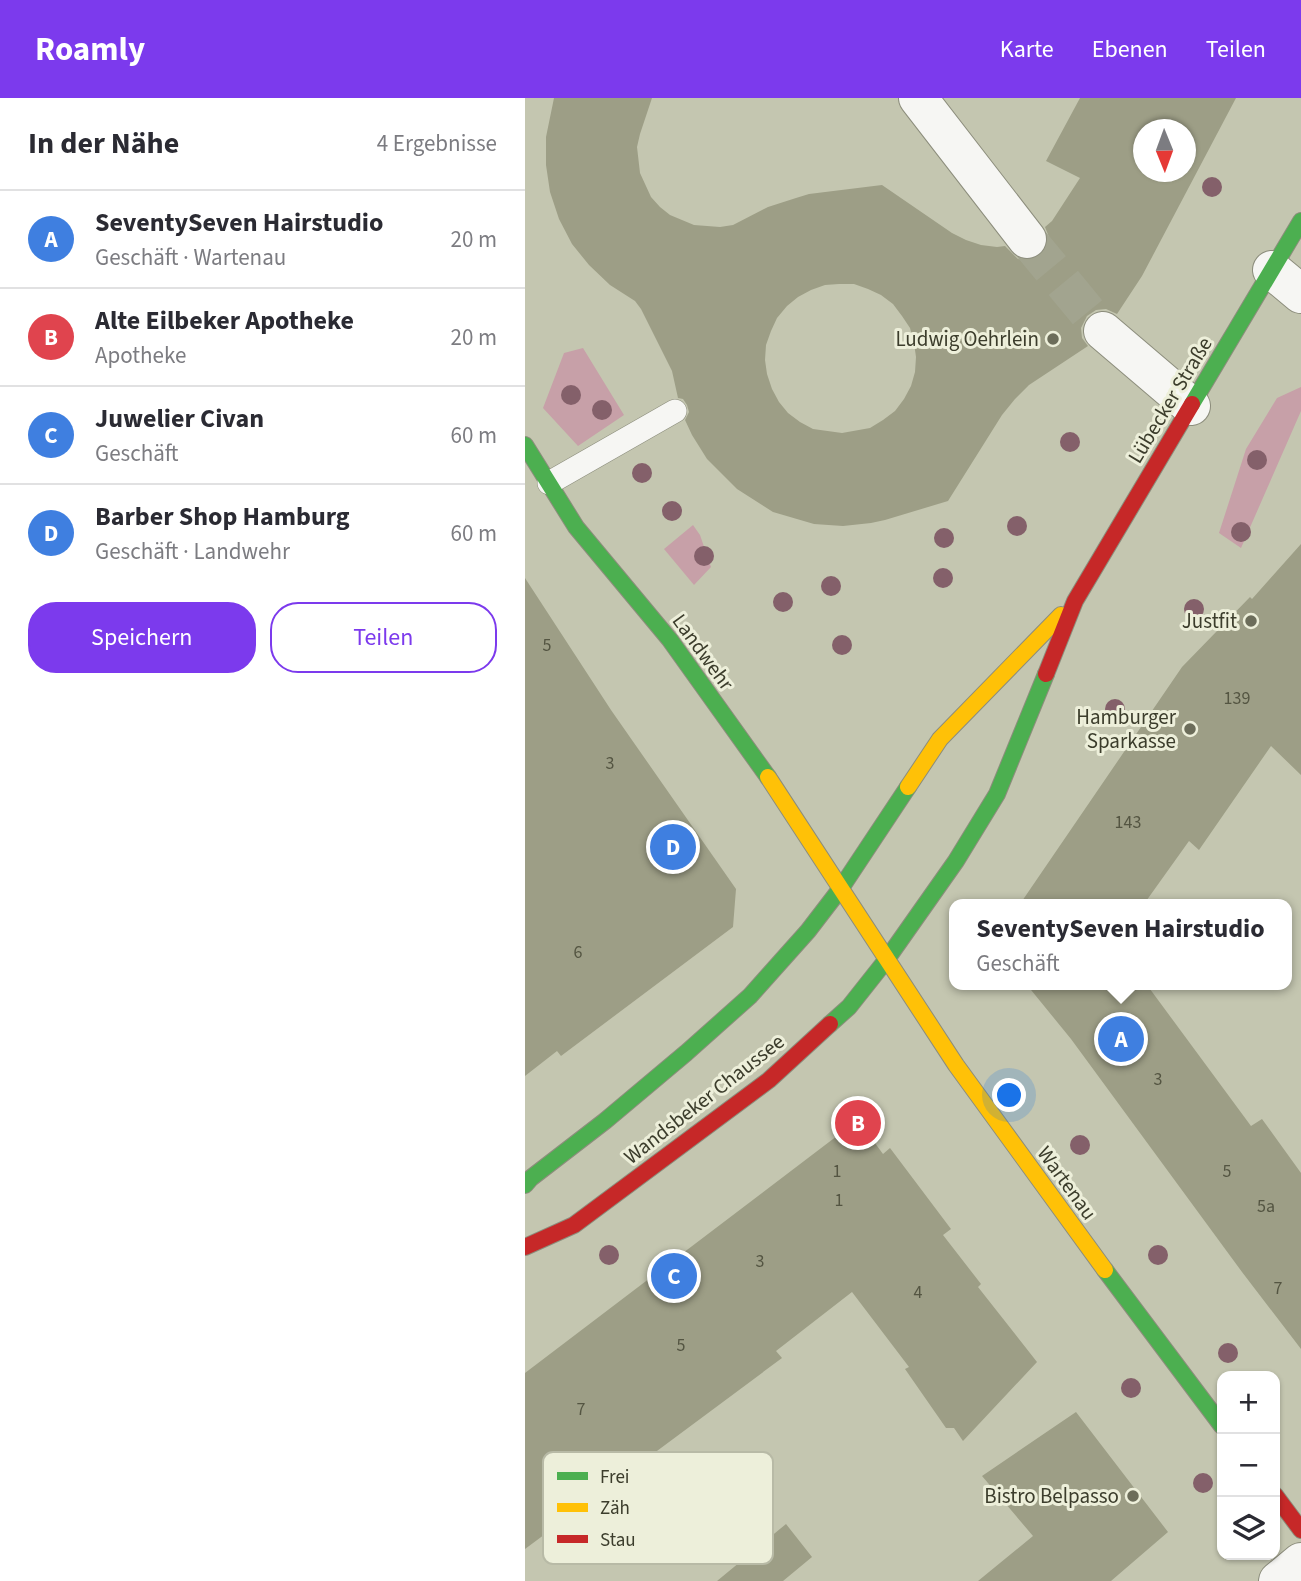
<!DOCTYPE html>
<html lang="de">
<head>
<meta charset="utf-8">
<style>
  body { margin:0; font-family:"Source Sans 3",sans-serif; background:#f7f7f7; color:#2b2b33 }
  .controls { position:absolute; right:21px; bottom:21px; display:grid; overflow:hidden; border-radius:14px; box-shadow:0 2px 5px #0004 }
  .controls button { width:63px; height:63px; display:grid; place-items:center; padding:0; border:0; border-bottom:2px solid #e1e1e2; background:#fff; color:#2b2b33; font:35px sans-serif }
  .compass { position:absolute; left:608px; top:21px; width:63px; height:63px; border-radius:50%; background:#fff; box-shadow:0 2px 5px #0004; rotate:179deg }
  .you { position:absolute; left:485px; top:998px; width:24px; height:24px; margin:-18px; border:5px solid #fff; border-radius:50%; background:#1a73e8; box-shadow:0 0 0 10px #1a73e833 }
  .badge { display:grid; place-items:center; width:46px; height:46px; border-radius:50%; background:#7c3aed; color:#fff; font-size:23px; font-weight:700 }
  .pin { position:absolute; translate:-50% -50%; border:4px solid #fff; box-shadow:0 2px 7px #0006 }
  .popup { position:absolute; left:424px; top:801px; width:343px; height:91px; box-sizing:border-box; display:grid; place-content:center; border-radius:14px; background:#fff; filter:drop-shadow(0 2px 5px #0005); font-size:23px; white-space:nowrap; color:#7c7c81 }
  .popup b { font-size:26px; color:#2b2b33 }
  .popup::after { content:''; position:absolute; left:50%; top:100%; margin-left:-14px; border:14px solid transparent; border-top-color:#fff }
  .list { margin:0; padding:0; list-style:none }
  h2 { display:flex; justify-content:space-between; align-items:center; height:91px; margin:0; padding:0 28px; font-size:30px }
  h2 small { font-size:23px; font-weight:400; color:#7c7c81 }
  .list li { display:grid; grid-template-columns:46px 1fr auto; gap:21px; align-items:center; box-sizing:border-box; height:98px; padding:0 28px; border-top:2px solid #e1e1e2 }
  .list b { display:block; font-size:26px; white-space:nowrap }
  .list p { margin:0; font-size:23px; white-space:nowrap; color:#7c7c81 }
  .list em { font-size:23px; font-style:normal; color:#7c7c81 }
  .actions { display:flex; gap:14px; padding:21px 28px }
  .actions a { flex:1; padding:16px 0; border:2px solid #7c3aed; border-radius:28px; text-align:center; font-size:24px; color:#7c3aed }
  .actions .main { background:#7c3aed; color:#fff }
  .icon { flex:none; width:38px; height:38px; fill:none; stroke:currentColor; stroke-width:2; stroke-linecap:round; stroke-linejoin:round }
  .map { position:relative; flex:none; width:776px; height:1483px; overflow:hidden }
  header { display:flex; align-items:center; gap:42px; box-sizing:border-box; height:98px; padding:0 35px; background:#7c3aed; color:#fff }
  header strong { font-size:33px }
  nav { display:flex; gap:38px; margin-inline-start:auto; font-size:24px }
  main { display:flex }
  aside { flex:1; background:#fff }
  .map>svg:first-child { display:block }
  .green { fill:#c7a0a8 }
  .building { fill:#9d9e86; fill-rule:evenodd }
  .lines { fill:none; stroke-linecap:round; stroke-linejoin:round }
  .street-tunnel { stroke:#a2a48f; stroke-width:38; stroke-dasharray:38 19; stroke-linecap:butt }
  .lane-casing { stroke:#8c8d7c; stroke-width:24 }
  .street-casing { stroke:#8c8d7c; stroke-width:40 }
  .fast-casing { stroke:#8c8d7c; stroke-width:18 }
  .slow-casing { stroke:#8c8d7c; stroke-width:18 }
  .jam-casing { stroke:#8c8d7c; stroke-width:18 }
  .lane { stroke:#f6f6f3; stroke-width:23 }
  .street { stroke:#f6f6f3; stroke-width:38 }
  .fast { stroke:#4caf50; stroke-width:16 }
  .slow { stroke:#ffc107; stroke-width:16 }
  .jam { stroke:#c62828; stroke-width:16 }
  .tree { fill:#84606a }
  .poi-dot { fill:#6c6d5a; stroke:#edefda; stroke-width:2.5 }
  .labels { text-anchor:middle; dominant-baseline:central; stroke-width:6; stroke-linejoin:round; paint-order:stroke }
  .number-label { font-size:18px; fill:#545542 }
  .poi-label { font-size:21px; fill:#3c3d2c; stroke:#edefda; text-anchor:end }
  .street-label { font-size:21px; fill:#3c3d2c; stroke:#edefda }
  .key { fill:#edefda; stroke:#b8baa6; stroke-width:2 }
  .key-label { font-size:19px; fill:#3c3d2c }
</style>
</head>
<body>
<header>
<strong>Roamly</strong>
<nav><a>Karte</a><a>Ebenen</a><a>Teilen</a></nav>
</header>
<main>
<aside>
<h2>In der Nähe<small>4 Ergebnisse</small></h2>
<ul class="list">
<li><span class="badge" style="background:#3f7fe0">A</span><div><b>SeventySeven Hairstudio</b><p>Geschäft · Wartenau</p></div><em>20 m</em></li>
<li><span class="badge" style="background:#e0444e">B</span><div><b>Alte Eilbeker Apotheke</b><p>Apotheke</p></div><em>20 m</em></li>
<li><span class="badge" style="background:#3f7fe0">C</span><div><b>Juwelier Civan</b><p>Geschäft</p></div><em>60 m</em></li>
<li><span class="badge" style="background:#3f7fe0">D</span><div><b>Barber Shop Hamburg</b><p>Geschäft · Landwehr</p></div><em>60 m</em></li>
</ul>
<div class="actions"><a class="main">Speichern</a><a>Teilen</a></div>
</aside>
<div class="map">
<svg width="776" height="1483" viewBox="0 0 776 1483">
  <rect width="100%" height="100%" fill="#c4c6b0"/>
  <path class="green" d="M58 250 99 317 53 348 18 310 39 255Z
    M776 289V313L716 450 694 435 721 351 752 300Z
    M168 427 175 437 186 469 169 487 139 451Z"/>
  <path class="building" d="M29 0H127L115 36 112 49 115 75 126 99 135 109 145 117 169 127 195 129 208 127 243 109 271 100 284 96 357 87 427 135 441 142 456 147 472 149 480 148 493 161 504 163 515 159 522 150 524 139 520 129 527 123 555 80 521 63 555 0H711L617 178 592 216 581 211 571 212 562 218 556 230 557 240 563 248 504 287 490 301 477 317 423 403 360 422 346 425 318 428 289 426 248 414 212 391 182 361 167 337 160 322 164 314 162 307 158 301 153 300 147 273 116 211 110 203 85 187 64 167 47 146 34 121 25 94 21 67V39ZM619 32H661V74H619ZM314 186H329L343 191 356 197 368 206 377 218 385 230 389 245 391 259 390 274 386 288 379 301 370 313 358 322 345 330 317 335 288 331 275 324 263 315 254 304 247 291 242 276 240 262 241 247 246 233 252 220 262 208 273 199 286 192 300 187Z
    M776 446V677L746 648 674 752 664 743 619 806H495L657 569 725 499 727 501Z
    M0 480 86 612 211 791 208 829 36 958 32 953 0 978Z
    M502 887H622L726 1028 737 1021 776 1075V1251L717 1174 546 941Z
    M333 1022 358 1056 365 1050 426 1131 418 1137 456 1186 453 1189 512 1264 438 1343 429 1330H421L380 1271 384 1269 327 1194 251 1253 257 1260 0 1451V1275Z
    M551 1314 643 1434 586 1483H453L508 1438 457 1378Z
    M261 1426 287 1459 258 1483H192Z"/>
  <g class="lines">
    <path class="street-tunnel" d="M502 141 578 233"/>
    <defs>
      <path id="lane" d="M24 385 150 313"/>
      <path id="street" d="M393 0 502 141
        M747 172 776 196
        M578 233 666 308
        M753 1483 776 1464"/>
      <path id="fast" d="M667 306 776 123
        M0 347 51 429 145 542 243 679
        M305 926 324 909 362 861 431 763 472 696 521 576
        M0 1087 6 1080 80 1023 161 955 225 898 283 833 316 790 383 689
        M580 1172 697 1328"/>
      <path id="slow" d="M243 679 431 967 580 1172
        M383 689 415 641 536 517"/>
      <path id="jam" d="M521 576 550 503 667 306
        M0 1149 49 1127 244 982 305 926
        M750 1397 776 1432"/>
    </defs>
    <use href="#lane" class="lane-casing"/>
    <use href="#street" class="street-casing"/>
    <use href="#fast" class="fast-casing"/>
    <use href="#slow" class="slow-casing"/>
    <use href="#jam" class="jam-casing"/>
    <use href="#lane" class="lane"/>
    <use href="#street" class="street"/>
    <use href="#fast" class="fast"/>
    <use href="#slow" class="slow"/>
    <use href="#jam" class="jam"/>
  </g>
  <g class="tree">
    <circle cx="687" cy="89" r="10"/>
    <circle cx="46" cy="297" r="10"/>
    <circle cx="77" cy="312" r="10"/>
    <circle cx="545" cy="344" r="10"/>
    <circle cx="732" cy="362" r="10"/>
    <circle cx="117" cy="375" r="10"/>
    <circle cx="147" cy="413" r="10"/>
    <circle cx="492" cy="428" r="10"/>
    <circle cx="716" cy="434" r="10"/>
    <circle cx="419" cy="440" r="10"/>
    <circle cx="179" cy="458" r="10"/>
    <circle cx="418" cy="480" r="10"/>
    <circle cx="306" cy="488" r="10"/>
    <circle cx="258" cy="504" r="10"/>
    <circle cx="669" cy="511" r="10"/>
    <circle cx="317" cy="547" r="10"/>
    <circle cx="590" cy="611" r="10"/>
    <circle cx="555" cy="1047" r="10"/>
    <circle cx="84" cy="1157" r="10"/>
    <circle cx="633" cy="1157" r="10"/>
    <circle cx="703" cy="1255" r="10"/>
    <circle cx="606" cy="1290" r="10"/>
    <circle cx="678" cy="1385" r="10"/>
  </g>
  <g class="poi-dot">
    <circle cx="528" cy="241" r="7"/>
    <circle cx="726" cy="523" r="7"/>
    <circle cx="665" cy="631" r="7"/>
    <circle cx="608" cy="1398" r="7"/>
  </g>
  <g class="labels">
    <g class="number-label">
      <text x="22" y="547">5</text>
      <text x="712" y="600">139</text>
      <text x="85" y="665">3</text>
      <text x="603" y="724">143</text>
      <text x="53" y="854">6</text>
      <text x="633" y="981">3</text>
      <text x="312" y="1073">1</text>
      <text x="702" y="1073">5</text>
      <text x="314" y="1102">1</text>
      <text x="741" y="1108">5a</text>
      <text x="235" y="1163">3</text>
      <text x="753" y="1190">7</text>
      <text x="393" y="1194">4</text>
      <text x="156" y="1247">5</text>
      <text x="56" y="1311">7</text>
    </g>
    <g class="poi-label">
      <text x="514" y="241">Ludwig Oehrlein</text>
      <text x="712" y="523">Justfit</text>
      <text x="651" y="619">Hamburger<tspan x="651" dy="24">Sparkasse</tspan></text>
      <text x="594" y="1398">Bistro Belpasso</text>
    </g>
    <g class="street-label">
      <text transform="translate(645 302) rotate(-59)">Lübecker Straße</text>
      <text transform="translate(178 554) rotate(54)">Landwehr</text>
      <text transform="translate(179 1001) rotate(-38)">Wandsbeker Chaussee</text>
      <text transform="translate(542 1085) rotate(54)">Wartenau</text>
    </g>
  </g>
  <rect x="18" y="1354" width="230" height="112" rx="10" class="key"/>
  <rect x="32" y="1374" width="31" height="8" fill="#4caf50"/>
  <rect x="32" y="1405" width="31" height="9" fill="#ffc107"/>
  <rect x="32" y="1437" width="31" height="8" fill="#c62828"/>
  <g class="key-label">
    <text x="75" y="1385">Frei</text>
    <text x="75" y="1416">Zäh</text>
    <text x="75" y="1448">Stau</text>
  </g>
</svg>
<div class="controls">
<button>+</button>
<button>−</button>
<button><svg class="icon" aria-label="layers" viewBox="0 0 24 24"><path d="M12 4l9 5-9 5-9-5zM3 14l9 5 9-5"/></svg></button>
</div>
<svg class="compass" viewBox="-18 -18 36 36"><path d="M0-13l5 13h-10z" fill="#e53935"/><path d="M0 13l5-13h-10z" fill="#7c7c81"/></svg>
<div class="you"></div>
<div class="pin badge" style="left:596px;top:941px;background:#3f7fe0">A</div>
<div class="popup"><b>SeventySeven Hairstudio</b>Geschäft</div>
<div class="pin badge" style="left:333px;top:1025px;background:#e0444e">B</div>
<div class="pin badge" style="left:149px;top:1178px;background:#3f7fe0">C</div>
<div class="pin badge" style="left:148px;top:749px;background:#3f7fe0">D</div>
</div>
</main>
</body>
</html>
